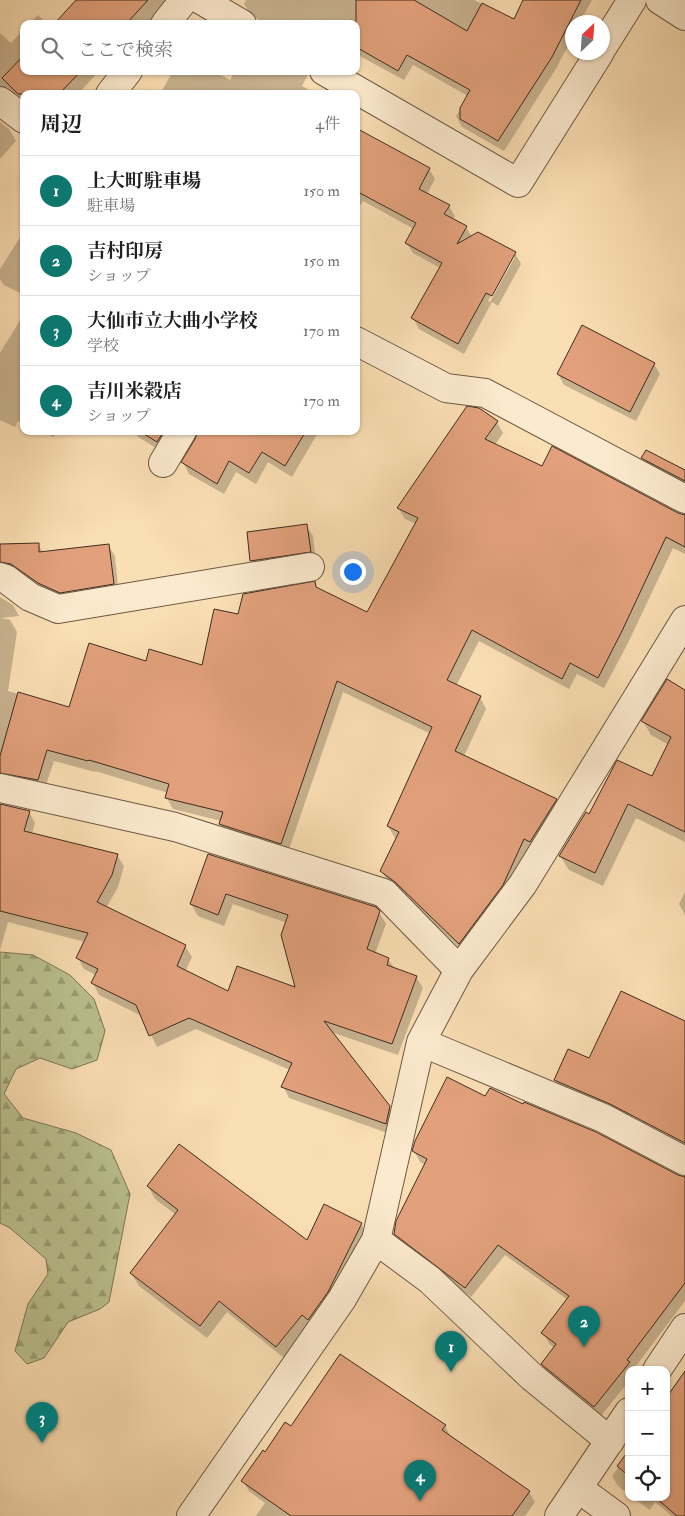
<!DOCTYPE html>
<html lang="ja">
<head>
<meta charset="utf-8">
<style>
  body { margin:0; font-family:"IM FELL Double Pica","Noto Serif JP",serif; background:#f2f2f2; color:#202124 }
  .controls { position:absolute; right:15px; bottom:15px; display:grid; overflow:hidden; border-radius:10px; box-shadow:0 1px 4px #0004 }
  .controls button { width:45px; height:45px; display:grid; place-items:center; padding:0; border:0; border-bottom:1px solid #e0e0e0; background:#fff; color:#202124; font:25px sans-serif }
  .compass { position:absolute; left:565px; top:15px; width:45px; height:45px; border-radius:50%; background:#fff; box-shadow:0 1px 4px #0004; rotate:25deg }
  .you { position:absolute; left:352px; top:571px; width:18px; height:18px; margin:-12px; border:4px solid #fff; border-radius:50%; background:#1a73e8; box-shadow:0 0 0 8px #1a73e833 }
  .badge { display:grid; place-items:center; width:32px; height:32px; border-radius:50%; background:#0f766e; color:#fff; font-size:16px; font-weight:700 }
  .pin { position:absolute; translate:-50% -41px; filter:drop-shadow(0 1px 2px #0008) }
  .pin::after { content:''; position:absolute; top:26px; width:18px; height:15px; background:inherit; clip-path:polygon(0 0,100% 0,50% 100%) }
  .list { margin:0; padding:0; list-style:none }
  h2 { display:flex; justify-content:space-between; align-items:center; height:65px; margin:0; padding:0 20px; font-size:21px }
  h2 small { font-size:16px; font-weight:400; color:#757577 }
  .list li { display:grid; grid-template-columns:32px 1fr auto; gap:15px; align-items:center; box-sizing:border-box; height:70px; padding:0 20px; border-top:1px solid #e0e0e0 }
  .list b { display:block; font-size:19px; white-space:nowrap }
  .list p { margin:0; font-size:16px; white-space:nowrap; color:#757577 }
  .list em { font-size:16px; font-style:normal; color:#757577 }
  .icon { flex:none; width:28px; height:28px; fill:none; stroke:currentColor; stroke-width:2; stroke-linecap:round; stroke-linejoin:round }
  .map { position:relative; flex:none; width:685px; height:1516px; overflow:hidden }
  .search { position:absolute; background:#fff; box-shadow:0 1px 4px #0004; left:20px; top:20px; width:340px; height:55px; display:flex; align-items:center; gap:12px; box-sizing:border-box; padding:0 18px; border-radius:10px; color:#757577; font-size:19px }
  .panel { position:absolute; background:#fff; box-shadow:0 1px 4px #0004; left:20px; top:90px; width:340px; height:345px; border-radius:10px }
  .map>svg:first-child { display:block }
  .forest { fill:url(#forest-firs); stroke:#7c7757 }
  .shadow { fill:#0003; fill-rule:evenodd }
  .building { fill:#e2a17c; stroke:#3e2c1e }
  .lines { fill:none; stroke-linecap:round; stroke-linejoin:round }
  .minor-casing { stroke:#6d5944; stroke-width:30 }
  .minor { stroke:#fceace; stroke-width:28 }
</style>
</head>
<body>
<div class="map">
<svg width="685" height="1516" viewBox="0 0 685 1516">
  <defs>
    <pattern id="forest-firs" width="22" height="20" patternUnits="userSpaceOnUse" patternTransform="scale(1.25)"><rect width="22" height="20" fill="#bbc290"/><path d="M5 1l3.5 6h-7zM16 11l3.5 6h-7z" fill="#999e75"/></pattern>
  </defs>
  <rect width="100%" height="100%" fill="#fbdfb4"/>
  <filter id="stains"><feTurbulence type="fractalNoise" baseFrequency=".004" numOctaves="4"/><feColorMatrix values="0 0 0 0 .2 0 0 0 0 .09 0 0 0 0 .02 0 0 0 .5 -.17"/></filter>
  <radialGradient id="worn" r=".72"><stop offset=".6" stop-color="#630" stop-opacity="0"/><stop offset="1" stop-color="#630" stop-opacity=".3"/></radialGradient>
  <path class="forest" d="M0 952 33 955 70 975 94 999 105 1031 97 1060 72 1069 40 1058 16 1069 4 1094 23 1118 76 1133 111 1150 130 1194 109 1302 100 1309 68 1322 44 1358 27 1364 15 1351 28 1304 48 1274 46 1259 10 1228 0 1223Z"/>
  <path class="shadow" d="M78 0H171L154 24H55Z
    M246 0H474L514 21 525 0H592L580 22H572V38L557 67 504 151 462 127 456 116 468 96 413 65 404 80 356 54V24H261L262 22 250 14 244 4Z
    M38 15 47 24H29Z
    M24 29V71H99L78 94H24V105L0 100V33L11 43Z
    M173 71H214L230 80 235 71H310L302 86 317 94H160Z
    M0 122 9 129 16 141 0 159Z
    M356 130 429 169 435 179 427 194 449 206 455 216 453 220 466 227 472 237 515 253 521 264 498 306 492 302 464 354 419 329 413 318 440 268 413 253 407 243 414 229 363 201 356 212ZM512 257H515L490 302 488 301Z
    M24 231V295L4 285 0 279V269Z
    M24 314V424L18 421 15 427 0 420V353Z
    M654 364 660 374 636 421 564 385 558 374Z
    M497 422 503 433 495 445 542 468 685 516V554L673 548 628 643 604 688 577 674 569 689 479 641 456 686 480 697 486 709 464 756 556 800 563 811 466 954 403 894 388 882 382 871 397 839 395 838 388 826 431 734 343 692 287 855 227 836 220 824 221 821 173 809 167 798 168 793 95 771V772L54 761 44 791 0 779V597L13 605 19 616 1 618 10 620 17 632 8 691 70 709 146 662 203 667 239 616 314 583 319 590 368 614 416 524 405 519 398 508Z
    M41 431H56L54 437Z
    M135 431H178L164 453 138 437Z
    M199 431H319L292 477 268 462 256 484 236 472 224 494 189 474 183 462 197 439Z
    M643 458 685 471V484L646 463Z
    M306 525 313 536 316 562 258 571 252 561Z
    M38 544 43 553 108 545 115 556 119 595 67 604 0 575V545Z
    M685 690V842L636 818 603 886 569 870 560 856 590 815 652 778 669 745 651 735 643 721Z
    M0 805 29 812 35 823 32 834 117 855 124 866 118 887 106 908 185 946 192 957 185 972 228 993 297 989 287 923 233 904 224 926 198 916 191 904 209 855 379 912 386 924 375 954 388 959 395 969 416 977 423 988 398 1055 331 1032 389 1107 396 1119 393 1135 289 1098 283 1086 290 1070 196 1029 157 1047 142 1016 99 995 93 983 96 975 84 969 78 958 85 942 8 922 0 950Z
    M685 892V915L679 904Z
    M685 1022V1104L622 1109 635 1119 641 1129 563 1094 555 1080 589 1060Z
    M486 1097 685 1178V1301L633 1370H629V1381L600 1417 548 1374 542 1364 554 1348 549 1343 543 1333 568 1300 505 1255 471 1297 401 1244 395 1233 426 1165 420 1162 414 1151Z
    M148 1186 307 1242 361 1224 368 1236 335 1305 284 1358 227 1312 207 1338 139 1286 131 1273 176 1215 155 1199Z
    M341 1355 445 1426 451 1437 529 1492 535 1502 525 1516H256L265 1503 249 1491 243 1481 265 1454 291 1428Z
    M685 1375V1516H672L655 1502 650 1510 632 1497H666Z
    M629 1453V1495L618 1486 612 1476Z"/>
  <path class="building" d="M76 0H148L126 24H54Z
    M356 0H414L467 31 482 3 514 19 523 0H581L552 57 498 141 460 119V108L470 90 407 55 398 71 356 47Z
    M24 55V71H81L59 94H18L2 78Z
    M356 128 430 168 419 189 450 205 444 214 467 226 457 244 478 232 516 252 492 296 486 293 458 344 411 318 442 263 405 243 416 223 356 191Z
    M582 325 655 363 630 412 557 374Z
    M467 406 479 408 498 421 485 439 542 466 552 446 678 513 685 515V547L666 537 622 631 598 678 570 663 562 679 472 630 447 680 481 696 455 751 557 799 530 842 524 839 503 885 459 944 395 882 380 871 399 832 387 826 432 727 337 681 281 844 219 824 223 812 165 798 169 784 89 760 88 761 47 750 38 780 0 773V756L18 692 69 707 89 643 146 661 149 649 202 665 214 609 238 614 243 594 315 581 316 587 367 612 418 518 397 508Z
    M139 431H164L157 442Z
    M198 431H306L285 466 262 452 249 473 229 461 217 484 181 462 195 439Z
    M646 450 685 470V481L641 458Z
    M307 524 311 552 250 561 247 532Z
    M39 543V552L109 544 114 584 60 593 38 583 11 564 0 562V544Z
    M667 679 685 690V832L628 804 595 873 559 856 586 812 589 814 617 760 652 776 671 737 641 721Z
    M0 804 30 811 24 831 118 854 112 875 97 902 186 945 177 966 228 991 237 966 295 987 281 935 288 915 226 894 218 915 190 904 208 854 376 907 380 911 367 949 389 958 387 965 417 976 392 1044 324 1021 390 1106 386 1124 281 1087 292 1063 189 1018 149 1036 136 1005 91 983 98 969 76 958 88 933 0 911Z
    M621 991 685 1021V1143L610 1104 554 1080 568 1049 589 1058Z
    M447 1077 485 1096 490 1088 523 1104 524 1102 596 1132 678 1175 685 1177V1283L627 1360 630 1362 594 1407 541 1364 556 1344 541 1333 569 1296 498 1245 465 1288 394 1234 396 1221 427 1159 412 1151 415 1141Z
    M179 1144 307 1240 324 1204 362 1223 328 1292 308 1320 302 1315 276 1347 219 1301 200 1326 130 1273 178 1210 147 1186Z
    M340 1354 446 1425 442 1430 530 1491 512 1516H291L241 1481 263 1450 265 1452 285 1422 291 1426Z
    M685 1371V1516H677L655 1497H666V1398Z
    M629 1450V1476L617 1466Z"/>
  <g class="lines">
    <defs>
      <path id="minor" d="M201 0 242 24
        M660 0 685 16
        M165 24 184 0
        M602 48 632 0
        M324 71 518 183 600 52
        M110 94 128 71
        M0 101 24 119
        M356 341 446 388 485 393 685 499
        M163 463 182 431
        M0 577 6 579 30 597 58 609 310 567
        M0 788 175 827 384 893 459 970
        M421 1042 603 1118 685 1161
        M376 1240 430 1280 532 1377 610 1441
        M657 1370 685 1328
        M578 1488 616 1516
        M191 1516 342 1299 376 1240 421 1042 459 970 523 884 685 620
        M559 1516 629 1412"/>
    </defs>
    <use href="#minor" class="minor-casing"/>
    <use href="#minor" class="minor"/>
  </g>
  <rect width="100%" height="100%" filter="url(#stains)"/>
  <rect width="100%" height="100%" fill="url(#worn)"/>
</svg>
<div class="controls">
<button>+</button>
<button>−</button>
<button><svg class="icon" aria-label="locate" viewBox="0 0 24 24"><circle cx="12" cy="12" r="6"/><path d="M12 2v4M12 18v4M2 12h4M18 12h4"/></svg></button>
</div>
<svg class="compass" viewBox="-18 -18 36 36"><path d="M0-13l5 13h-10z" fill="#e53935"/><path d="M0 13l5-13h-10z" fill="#757577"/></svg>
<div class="you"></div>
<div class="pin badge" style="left:451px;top:1372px">1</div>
<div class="pin badge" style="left:584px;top:1347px">2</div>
<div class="pin badge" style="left:42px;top:1443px">3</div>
<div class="pin badge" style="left:420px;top:1501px">4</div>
<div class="search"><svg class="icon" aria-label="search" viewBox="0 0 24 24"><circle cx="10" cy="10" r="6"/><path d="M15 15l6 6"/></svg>ここで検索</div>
<section class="panel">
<h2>周辺<small>4件</small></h2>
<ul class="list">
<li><span class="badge">1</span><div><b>上大町駐車場</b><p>駐車場</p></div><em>150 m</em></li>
<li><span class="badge">2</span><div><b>吉村印房</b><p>ショップ</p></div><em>150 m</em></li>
<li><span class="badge">3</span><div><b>大仙市立大曲小学校</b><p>学校</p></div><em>170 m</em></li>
<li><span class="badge">4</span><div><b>吉川米穀店</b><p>ショップ</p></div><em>170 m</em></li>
</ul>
</section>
</div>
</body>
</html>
